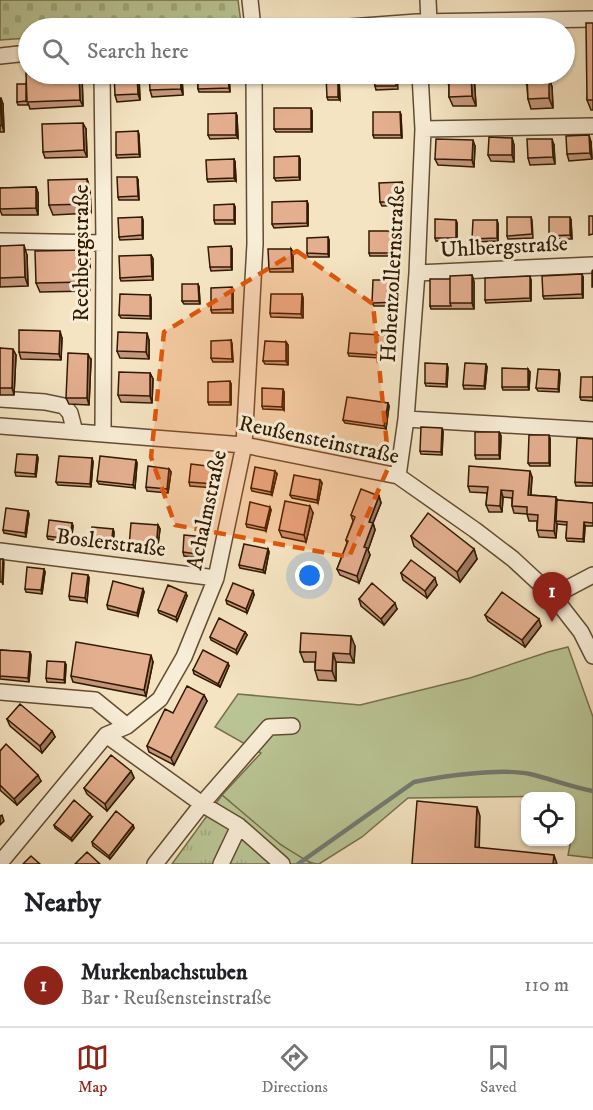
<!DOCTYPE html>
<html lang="en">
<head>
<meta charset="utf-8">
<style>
  body { margin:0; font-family:"IM FELL DW Pica",serif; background:#f2f2f2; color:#202124 }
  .controls { position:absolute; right:18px; bottom:18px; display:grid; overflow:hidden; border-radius:12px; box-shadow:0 2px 4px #0004 }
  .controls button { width:54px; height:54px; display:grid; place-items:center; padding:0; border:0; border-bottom:2px solid #e0e0e0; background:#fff; color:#202124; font:30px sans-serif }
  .you { position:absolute; left:310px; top:576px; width:21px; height:21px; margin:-15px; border:4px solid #fff; border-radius:50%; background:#1a73e8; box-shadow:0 0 0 9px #1a73e833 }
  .badge { display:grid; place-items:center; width:39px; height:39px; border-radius:50%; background:#8f2418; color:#fff; font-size:20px; font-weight:700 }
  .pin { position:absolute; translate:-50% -50px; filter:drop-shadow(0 2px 3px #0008) }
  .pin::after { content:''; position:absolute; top:32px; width:21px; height:18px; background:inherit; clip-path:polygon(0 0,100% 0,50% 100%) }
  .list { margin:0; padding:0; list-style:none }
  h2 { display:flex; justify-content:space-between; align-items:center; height:78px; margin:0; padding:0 24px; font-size:26px }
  h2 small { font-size:20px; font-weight:400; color:#757577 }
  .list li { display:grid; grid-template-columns:39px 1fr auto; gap:18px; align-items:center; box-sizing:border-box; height:84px; padding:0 24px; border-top:2px solid #e0e0e0 }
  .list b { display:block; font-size:22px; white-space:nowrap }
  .list p { margin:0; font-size:20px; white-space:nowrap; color:#757577 }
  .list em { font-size:20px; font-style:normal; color:#757577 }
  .icon { flex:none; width:33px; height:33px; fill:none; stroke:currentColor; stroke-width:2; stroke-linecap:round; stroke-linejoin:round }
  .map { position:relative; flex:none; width:593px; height:864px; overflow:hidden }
  .search { position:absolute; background:#fff; box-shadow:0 2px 4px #0004; left:18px; right:18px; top:18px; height:66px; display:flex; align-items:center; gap:15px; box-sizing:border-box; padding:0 21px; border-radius:33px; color:#757577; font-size:22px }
  .sheet { height:162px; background:#fff }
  nav { display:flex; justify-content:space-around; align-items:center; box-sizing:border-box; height:84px; border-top:2px solid #e0e0e0; background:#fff; font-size:16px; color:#757577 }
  nav a { display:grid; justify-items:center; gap:3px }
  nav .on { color:#8f2418 }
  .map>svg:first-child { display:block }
  .grass { fill:#bac595; stroke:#76704c; stroke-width:1.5 }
  .cemetery { fill:url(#cemetery-stones); stroke:#76704c; stroke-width:1.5 }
  .park { fill:url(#park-tufts); stroke:#76704c; stroke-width:1.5 }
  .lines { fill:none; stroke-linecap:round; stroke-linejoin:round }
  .stream { stroke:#737b72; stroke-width:4.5 }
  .minor-casing { stroke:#624c32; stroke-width:18 }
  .minor { stroke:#f8edd7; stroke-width:15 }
  .wall { fill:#c4967b; stroke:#311a02; stroke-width:1.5 }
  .shaded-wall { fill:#a07a64; stroke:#311a02; stroke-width:1.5 }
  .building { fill:#e4af8f; stroke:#311a02; stroke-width:1.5 }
  .marked { fill:#df560c; fill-opacity:0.2; stroke:#df560c; stroke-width:4.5; stroke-dasharray:12 8; stroke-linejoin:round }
  .labels { text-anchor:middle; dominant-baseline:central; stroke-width:6; stroke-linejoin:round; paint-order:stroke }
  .street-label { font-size:22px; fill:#311a02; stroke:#f8edd7 }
</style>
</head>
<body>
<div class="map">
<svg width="593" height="864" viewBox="0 0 593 864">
  <defs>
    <pattern id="cemetery-stones" width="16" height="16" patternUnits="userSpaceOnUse" patternTransform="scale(1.5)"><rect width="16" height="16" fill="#bac595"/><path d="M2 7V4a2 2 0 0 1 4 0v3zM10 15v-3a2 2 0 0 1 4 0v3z" fill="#a0a97f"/></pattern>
    <pattern id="park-tufts" width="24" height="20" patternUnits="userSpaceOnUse" patternTransform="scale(1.5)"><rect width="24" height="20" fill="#bac595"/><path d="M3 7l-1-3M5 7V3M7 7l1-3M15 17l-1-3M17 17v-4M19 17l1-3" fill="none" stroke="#a0a97f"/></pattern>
  </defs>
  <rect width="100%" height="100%" fill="#f5e4c2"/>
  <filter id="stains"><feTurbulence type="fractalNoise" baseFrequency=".00333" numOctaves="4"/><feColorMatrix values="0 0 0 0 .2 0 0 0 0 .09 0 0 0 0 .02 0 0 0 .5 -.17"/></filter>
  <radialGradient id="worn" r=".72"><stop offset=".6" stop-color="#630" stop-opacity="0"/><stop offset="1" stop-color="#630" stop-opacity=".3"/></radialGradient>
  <path class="grass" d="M568 647 593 717V858L568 855 574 825 571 823 570 796 408 798 362 837 319 864C296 864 241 811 222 795L261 753 215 727 238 694 360 705 470 678 548 652Z"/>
  <path class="cemetery" d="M0 0H238L241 23 160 28H28V38L0 40Z"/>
  <path class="park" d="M222 795 281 845 312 864H172Z"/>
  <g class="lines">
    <path class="stream" d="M298 864 414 782C443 776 502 768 530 774 551 779 572 787 593 791"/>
    <defs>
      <path id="minor" d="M250 0 253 28
        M428 0 429 22
        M336 28 417 22 593 19
        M0 56 28 53
        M102 74 104 243 103 433
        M423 129 593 126
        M0 241 104 243
        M417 273 593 265
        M0 399 45 402 64 406 70 413 75 432
        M406 419 593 430
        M0 426 244 445 398 476 475 530 513 559 553 596 581 632 593 656
        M398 476 406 419 417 273 423 129 420 74
        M0 551 216 578
        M553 596 593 575
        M0 692 95 700 127 726
        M106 735 202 804 239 826 282 864
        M0 863 106 735 127 726 160 699 184 657 216 578 244 445 255 244 254 74
        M155 864 202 804 269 727 292 726
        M221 864 239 826"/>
    </defs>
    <use href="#minor" class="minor-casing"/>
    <use href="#minor" class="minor"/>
  </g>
  <path class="wall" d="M593 23V110H591L587 100Z
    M28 74H81L82 76 83 106 30 109 28 103V105H18L17 102 26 84Z
    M198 74H229L230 92H199L198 89Z
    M318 74V82H282L280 75Z
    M338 74H360V76H339Z
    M397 74 398 89 376 90 375 86Z
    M446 74H474L476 106H453L449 97V86L446 77Z
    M524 74H550V81L552 87 553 108 531 109 528 99 527 86 524 78Z
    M139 77 140 100 117 102 115 95Z
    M182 77 183 95 152 97 150 90Z
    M339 78 340 100H328L327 97Z
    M0 98 3 104 4 132H0Z
    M312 111V132H276L274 129Z
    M400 112 401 115 402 138H374L373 135Z
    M236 113 237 116 238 138 210 139 208 135Z
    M86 129 87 157 45 158 43 152Z
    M138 131 139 135 140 157 117 158 116 155Z
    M512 138 514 145V162L491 161 488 155Z
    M591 142 592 159 569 161 567 154Z
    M554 145 555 164 530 165 528 158Z
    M475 146 474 167 438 165 435 159Z
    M234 159 235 162 236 181 208 182 207 179Z
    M300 159V180L276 181 274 178Z
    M87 179 90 189 91 213 53 215 49 205Z
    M138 180 139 200H119L118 197Z
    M402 182 403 185 404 205 382 206 380 202Z
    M36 187 38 193V215H2L0 210V188Z
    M307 201 308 204V226L274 228 272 224Z
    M235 207V224H215L214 220Z
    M142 217 143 220V239L120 240 119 237Z
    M531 217 532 220 533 238 508 239 507 236Z
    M497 220 498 224V241L474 242 472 239Z
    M571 220 572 239H551L549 236Z
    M457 223V241H436L435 238Z
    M402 234V256H370L369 253Z
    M328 237 329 240V257H308L307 253Z
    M0 246 27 255 28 286 0 287Z
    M232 249V270L211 271 210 267Z
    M291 249 293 252V272H270L269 269Z
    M151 255 153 259V280L121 281 120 278Z
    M90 259V291L40 292 36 283Z
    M472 275 474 282V309H431L430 306 450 279Z
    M583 277V298L544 299 543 296Z
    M531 280V301L486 303 485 300Z
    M400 283V306H374L372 303Z
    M198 284 199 287 200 304H184L182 301Z
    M233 291V313H212L211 310Z
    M302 294 303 298V318L271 317 270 313Z
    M150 295 151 298V319L121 318 119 315Z
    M395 336 396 339 395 359 349 356 348 353Z
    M62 338 61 360 21 359 19 352Z
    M149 340V359L120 358 117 351Z
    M231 340 232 344 233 362H213L211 358Z
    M286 342 288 345V365L265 364 263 361Z
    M0 348 16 355 14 395H0Z
    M91 360 89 405 69 404 66 398Z
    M447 364 448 368 447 387 426 386 425 383Z
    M487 367 485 389H464L463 385Z
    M559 370 560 374 559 392 538 391 536 388Z
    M530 372 529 390H503L502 387Z
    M150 373 153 379 152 403 121 402 118 395Z
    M593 377V401L581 400 580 397Z
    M231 384V405H209L208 402Z
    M284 392V410L263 409 262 406Z
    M388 403 389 406 386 429 345 423 343 420Z
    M443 432 442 455 421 454 420 451Z
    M499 432 501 436 500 459H476L475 455Z
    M550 439V466H530L528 463Z
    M593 439V486H576L575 482Z
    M37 455 38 458 36 477 16 476 15 472Z
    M92 458 93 462 91 487 58 485 56 482Z
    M136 460 137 463 135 488 99 484 97 481Z
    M169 469 171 472 168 493 147 491 146 487Z
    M217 470 215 488 190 486 189 482Z
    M277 474 272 495 252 491 251 488Z
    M532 477 531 495 556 497 557 500 593 503V526H585L584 542 567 541 566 538 567 525 557 524 556 538 539 537 537 530V521H529L527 514 514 513 512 506V498L503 497 502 512H489L486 505 487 493 470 492 468 486Z
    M320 480 322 483 318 503 292 498 290 495Z
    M379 496 381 503 373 523 375 530 368 550 370 555 359 583 340 575 337 569 347 543 346 540 353 521 351 515Z
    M271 510 266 531 247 527 246 524Z
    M28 511 29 514 26 537 4 533 3 530Z
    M313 513 306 542 282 537 279 530Z
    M72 523 73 526 71 543 48 539 47 536Z
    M158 525 160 529 157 553 130 550 129 546Z
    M113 529 114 532 113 548 92 546 91 543Z
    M411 536 474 549 477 559 460 582 414 546Z
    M206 540 204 558 184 556 183 552Z
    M268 549 269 552 265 573 240 568 239 565Z
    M44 569 45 572 42 594 26 592 25 589Z
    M401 573 437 585 427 598 403 580Z
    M89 578 87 602 70 600 69 596Z
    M143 589 144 592 138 616 108 609 107 605Z
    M253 591 254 595 247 613 227 604 226 600Z
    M187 596 177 621 159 613 158 610Z
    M359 599 397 609 384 625 361 606Z
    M485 615 541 626 525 647 488 621Z
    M245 632 247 635 237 654 211 640 210 637Z
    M355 646 354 663 336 662V681L318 680 315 670V662H304L300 652Z
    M0 650 30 652 31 655 29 682 0 679Z
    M153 662 146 696 73 682 71 676Z
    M66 665 65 683 47 682 46 678Z
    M229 666 220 687 194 674 193 670Z
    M204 695 207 701 174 765 149 752 147 746 173 713Z
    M7 719 52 731 55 737 42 753 10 726Z
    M0 751 41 781 17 805 0 790Z
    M131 771 134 778 107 811 87 794 84 788Z
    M92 817 72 841 55 828 54 825Z
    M133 825 134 828 110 859 93 846 92 842Z"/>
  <path class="shaded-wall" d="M79 74H81L82 76 83 106 80 100Z
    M137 74 139 77 140 100 138 94Z
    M180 74H181L182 77 183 95 181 89Z
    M228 74H229L230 92 229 88Z
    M471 74H474L476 106 472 96Z
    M547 74H550V81L552 87 553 108 549 98Z
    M338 75 339 78 340 100 338 97Z
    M1 98 3 104 4 132 2 125Z
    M311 108 312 111V132L311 129Z
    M400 112 401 115 402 138 401 135Z
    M236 113 237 116 238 138 236 135Z
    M83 123 86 129 87 157 84 150Z
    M138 131 139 135 140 157 139 154Z
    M589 135 591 142 592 159 590 153Z
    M512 138 514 145V162L512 155Z
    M552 139 554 145 555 164 553 157Z
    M473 140 475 146 474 167 472 160Z
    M299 156 300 159V180L299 177Z
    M234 159 235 162 236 181 234 178Z
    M137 177 138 180 139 200 138 196Z
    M87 179 90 189 91 213 88 204Z
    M402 182 403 185 404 205 403 202Z
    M36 187 38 193V215L36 208Z
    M307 201 308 204V226L307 223Z
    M234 204 235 207V224L234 220Z
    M142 217 143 220V239L142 235Z
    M570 217 571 220 572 239 570 235Z
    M456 220 457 223V241L456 238Z
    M497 220 498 224V241L497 238Z
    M401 231 402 234V256L401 253Z
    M328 237 329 240V257L328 254Z
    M24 245 27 255 28 286 25 277Z
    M231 246 232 249V270L231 267Z
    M291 249 293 252V272L292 268Z
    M86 250 90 259V291L86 282Z
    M151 255 153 259V280L152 276Z
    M582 274 583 277V298L582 294Z
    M472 275 474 282V309L472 303Z
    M530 276 531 280V301L530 298Z
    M398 280 400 283V306L399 302Z
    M198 284 199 287 200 304 199 301Z
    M232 287 233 291V313L232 309Z
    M302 294 303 298V318L301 314Z
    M150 295 151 298V319L150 316Z
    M60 331 62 338 61 360 59 354Z
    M147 333 149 340V359L146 352Z
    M395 336 396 339 395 359 393 356Z
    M231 340 232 344 233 362 232 359Z
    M286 342 288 345V365L286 361Z
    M13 349 16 355 14 395 12 388Z
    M88 354 91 360 89 405 87 398Z
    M447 364 448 368 447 387 446 384Z
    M486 364 487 367 485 389 484 386Z
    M528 369 530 372 529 390 528 387Z
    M559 370 560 374 559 392 558 389Z
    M150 373 153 379 152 403 150 396Z
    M230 381 231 384V405L230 402Z
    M283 389 284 392V410L282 407Z
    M388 403 389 406 386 429 384 426Z
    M442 428 443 432 442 455 441 452Z
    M499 432 501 436 500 459 499 455Z
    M549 435 550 439V466L549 463Z
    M37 455 38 458 36 477 35 474Z
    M92 458 93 462 91 487 90 484Z
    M136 460 137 463 135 488 133 485Z
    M215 467 217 470 215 488 214 484Z
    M169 469 171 472 168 493 167 489Z
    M275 471 277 474 272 495 271 492Z
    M530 471 532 477 530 502 528 495Z
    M320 480 322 483 318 503 317 500Z
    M501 490 503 497 502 512 500 506Z
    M379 496 381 503 371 528 369 522Z
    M556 497 559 504 556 521 557 524 556 538 554 531Z
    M310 506 313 513 306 542 304 535Z
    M270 507 271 510 266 531 265 528Z
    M28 511 29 514 26 537 25 533Z
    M584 522 585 526 584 542 583 539Z
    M72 523 73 526 71 543 70 539Z
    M373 523 375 530 368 550 370 555 359 583 357 576 364 547Z
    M158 525 160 529 157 553 156 549Z
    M113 529 114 532 113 548 111 545Z
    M205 537 206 540 204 558 203 555Z
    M268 549 269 552 265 573 263 570Z
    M474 549 477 559 460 582 457 572Z
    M3 559 4 562 3 585 2 582Z
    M44 569 45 572 42 594 41 590Z
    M88 575 89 578 87 602 85 598Z
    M435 578 437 585 427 598 425 591Z
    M143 589 144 592 138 616 137 613Z
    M253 591 254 595 247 613 246 609Z
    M186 593 187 596 177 621 176 617Z
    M395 603 397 609 384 625 381 619Z
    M539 619 541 626 525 647 522 640Z
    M245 632 247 635 237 654 236 650Z
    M351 636 355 646 354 663 350 654Z
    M30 652 31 655 29 682 28 678Z
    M333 653 336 662V681L332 671Z
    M151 655 153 662 146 696 144 690Z
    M65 662 66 665 65 683 64 680Z
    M228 663 229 666 220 687 218 684Z
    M204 695 207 701 174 765 171 758Z
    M52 731 55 737 42 753 40 746Z
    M131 771 134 778 107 811 105 804Z
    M38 775 41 781 17 805 14 799Z
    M477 807 480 816 479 857 475 847Z
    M90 814 92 817 72 841 71 838Z
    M2 815 4 821 0 825V816Z
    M133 825 134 828 110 859 109 856Z
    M554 855 557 864H553Z"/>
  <path class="building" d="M545 23V28H523V24Z
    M586 23H593V100H587Z
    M469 25V28H444V26Z
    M28 72V74H79L80 100 27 102 26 73Z
    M114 74H137L138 94 115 95Z
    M149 74H180L181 89 150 90Z
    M198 74H228L229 88 198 89Z
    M280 74H316V75H280Z
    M374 74H396V86H375Z
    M446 74H471L472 96 449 97V77H446Z
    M524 74H547V78H549V98L528 99 527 78H524Z
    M338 75V97H327L326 76Z
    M17 84H26V101L17 102Z
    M0 98H1L2 125 0 126Z
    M274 108H311V129H274Z
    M373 112H400L401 135H373Z
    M236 113V135H208V114Z
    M83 123 84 150 43 152 42 124Z
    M138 131 139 154 116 155V132Z
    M589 135 590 153 567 154 566 136Z
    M489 137 512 138V155H488Z
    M436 139 473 140 472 160 435 159Z
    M527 139H552L553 157 528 158Z
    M299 156V177L274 178V157Z
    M234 159V178L207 179 206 160Z
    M117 177H137L138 196 118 197Z
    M87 179 88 204 49 205 48 180Z
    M402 182 403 202H380L379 183Z
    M36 187V208L0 209V188Z
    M307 201V223L272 224V202Z
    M234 204V220H214V205Z
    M589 216H593V234L589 235Z
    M142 217V235L119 237 118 218Z
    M507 217H531L532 234 507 236Z
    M549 217H570V235L549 236Z
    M435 219 456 220V238H435Z
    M473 220H497V238L472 239Z
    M369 231H401V253H369Z
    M328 237V254L307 253V238Z
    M24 245 25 277 0 278V246Z
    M231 246V267H210L208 247Z
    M268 249H291L292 268 269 269Z
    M86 250V282L36 283 35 251Z
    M151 255 152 276 120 278 119 256Z
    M593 270V287H592V271Z
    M582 274V294L543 296 542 276Z
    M472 275V303H450V276Z
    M530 276V298L485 300V278Z
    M430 279H450V303L451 306H430Z
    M373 280H398L399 302 372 303Z
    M182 284H198L199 301H182Z
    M232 287V309L211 310V288Z
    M120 294 150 295V316L119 315Z
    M271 294H302L301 314 270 313Z
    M19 330 60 331 59 354 19 352Z
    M118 332 147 333 146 352 117 351Z
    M350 333 395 336 393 356 348 353Z
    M231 340 232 359 211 358V341Z
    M265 341 286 342V361H263Z
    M0 348 13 349 12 388H0Z
    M68 353 88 354 87 398H66Z
    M425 363 447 364 446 384 425 383Z
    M465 363 486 364 484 386 463 385Z
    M502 368 528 369V387H502Z
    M538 369 559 370 558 389 536 388Z
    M119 372 150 373V396L118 395Z
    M581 377H593V397H580Z
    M230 381V402H208V382Z
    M262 388 283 389 282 407 262 406Z
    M347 397 388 403 384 426 343 420Z
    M421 427 442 428 441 452 420 451Z
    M475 432H499V455H475Z
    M529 435H549V463H528Z
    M577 438 593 439V483L575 482Z
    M17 454 37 455 35 474 15 472Z
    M59 456 92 458 90 484 56 482Z
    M100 456 136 460 133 485 97 481Z
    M191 464 215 467 214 484 189 482Z
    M148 466 169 469 167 489 146 487Z
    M469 466 530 471 528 495 556 497 554 531 537 530 538 515 527 514V507L512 506 513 491 501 490 500 506 486 505 488 487 468 486Z
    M255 467 275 471 271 492 251 488Z
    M294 475 320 480 317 500 290 495Z
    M361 489 379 496 369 522 373 523 364 547 367 548 357 576 337 569 348 541 346 540 355 517 351 515Z
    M557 500 593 503V523L584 522 583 539 566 538 567 522 556 521Z
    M285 501 310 506 304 535 279 530Z
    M250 502 270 507 265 528 246 524Z
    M6 508 28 511 25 533 3 530Z
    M428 513 474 549 457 572 411 536Z
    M49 520 72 523 70 539 47 536Z
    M131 523 158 525 156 549 129 546Z
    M92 527 113 529 111 545 91 543Z
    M184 535 205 537 203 555 183 552Z
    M244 544 268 549 263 570 239 565Z
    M0 559H3L2 582H0Z
    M411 560 435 578 425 591 401 573Z
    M27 567 44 569 41 590 25 589Z
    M72 573 88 575 85 598 69 596Z
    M113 581 143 589 137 613 107 605Z
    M233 583 253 591 246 609 226 600Z
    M372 583 395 603 381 619 359 599Z
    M168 585 186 593 176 617 158 610Z
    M502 592 539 619 522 640 485 615Z
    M219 618 245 632 236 650 210 637Z
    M301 633 351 636 350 654 333 653 332 671 315 670 316 652H300Z
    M76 642 151 655 144 690 71 676Z
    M0 650 30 652 28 678 0 676Z
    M203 650 228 663 218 684 193 670Z
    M47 661 65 662 64 680 46 678Z
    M187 686 204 695 171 758 147 746 165 709 173 713Z
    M20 704 52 731 40 746 7 719Z
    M6 744 38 775 14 799 0 785V751Z
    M111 755 131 771 105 804 84 788Z
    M74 800 90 814 71 838 54 825Z
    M417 801 477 807 475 847 554 855 553 864H412Z
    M116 811 133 825 109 856 92 842Z
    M87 852 100 864H75Z
    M31 856 40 864H23Z"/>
  <path class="marked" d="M297 251 373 304 389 466 349 557 175 525 151 457 164 332Z"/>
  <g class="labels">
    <g class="street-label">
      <text transform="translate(504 247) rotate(-3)">Uhlbergstraße</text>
      <text transform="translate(81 253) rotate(-90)">Rechbergstraße</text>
      <text transform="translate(393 274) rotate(-87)">Hohenzollernstraße</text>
      <text transform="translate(319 440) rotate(12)">Reußensteinstraße</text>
      <text transform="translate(207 510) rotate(-78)">Achalmstraße</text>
      <text transform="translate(111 543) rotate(7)">Boslerstraße</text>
    </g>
  </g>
  <rect width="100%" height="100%" filter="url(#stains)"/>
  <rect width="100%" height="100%" fill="url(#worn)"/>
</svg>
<div class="controls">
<button><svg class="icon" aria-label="locate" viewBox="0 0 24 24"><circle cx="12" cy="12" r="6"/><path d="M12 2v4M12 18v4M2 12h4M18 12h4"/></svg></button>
</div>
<div class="you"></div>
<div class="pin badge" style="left:552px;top:622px">1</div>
<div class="search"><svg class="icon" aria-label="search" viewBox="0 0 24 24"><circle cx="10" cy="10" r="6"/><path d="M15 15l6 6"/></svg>Search here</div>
</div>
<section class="sheet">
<h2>Nearby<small></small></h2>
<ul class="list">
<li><span class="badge">1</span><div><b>Murkenbachstuben</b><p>Bar · Reußensteinstraße</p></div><em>110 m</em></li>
</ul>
</section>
<nav>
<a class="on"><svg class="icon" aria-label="map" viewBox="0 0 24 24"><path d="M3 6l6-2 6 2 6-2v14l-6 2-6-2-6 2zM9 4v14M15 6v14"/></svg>Map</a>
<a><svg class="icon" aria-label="directions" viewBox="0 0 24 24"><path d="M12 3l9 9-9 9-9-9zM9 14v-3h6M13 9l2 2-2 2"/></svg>Directions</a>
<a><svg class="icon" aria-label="saved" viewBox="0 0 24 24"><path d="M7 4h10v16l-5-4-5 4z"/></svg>Saved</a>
</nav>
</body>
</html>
